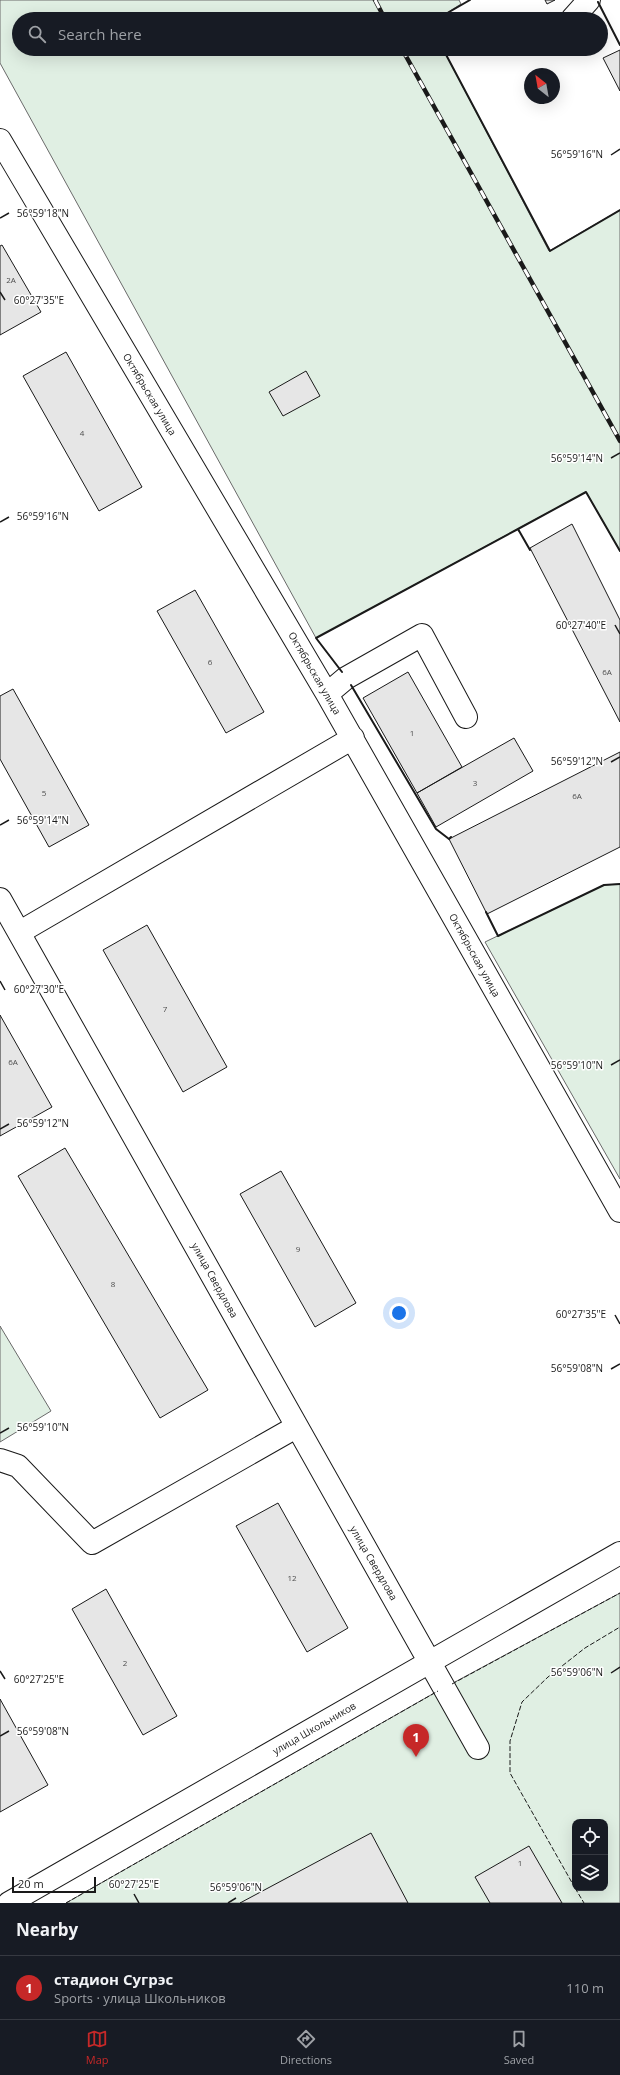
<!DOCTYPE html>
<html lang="en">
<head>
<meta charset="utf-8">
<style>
  body { margin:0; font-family:"Open Sans",sans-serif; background:#242831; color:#f1f3f6 }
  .controls { position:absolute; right:12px; bottom:12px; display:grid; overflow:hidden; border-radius:8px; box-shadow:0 4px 16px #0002 }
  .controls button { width:36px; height:36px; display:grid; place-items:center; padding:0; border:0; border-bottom:1px solid #363941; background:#171b24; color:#f1f3f6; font:20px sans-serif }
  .compass { position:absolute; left:524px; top:68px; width:36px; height:36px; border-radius:50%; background:#171b24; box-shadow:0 4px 16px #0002; rotate:329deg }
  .scale { position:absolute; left:12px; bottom:10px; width:84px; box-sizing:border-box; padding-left:4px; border:2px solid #1a1a1a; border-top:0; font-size:11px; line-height:14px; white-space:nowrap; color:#1a1a1a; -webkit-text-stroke:3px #fff; paint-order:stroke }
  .you { position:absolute; left:399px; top:1313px; width:14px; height:14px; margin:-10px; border:3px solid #fff; border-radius:50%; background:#1a73e8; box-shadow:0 0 0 6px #1a73e833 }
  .badge { display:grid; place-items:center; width:26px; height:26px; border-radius:50%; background:#c62828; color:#fff; font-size:13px; font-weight:700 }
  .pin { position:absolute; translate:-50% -33px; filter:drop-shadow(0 1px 2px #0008) }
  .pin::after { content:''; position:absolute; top:21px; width:14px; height:12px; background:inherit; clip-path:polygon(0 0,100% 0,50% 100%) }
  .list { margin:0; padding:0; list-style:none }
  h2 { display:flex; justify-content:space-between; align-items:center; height:52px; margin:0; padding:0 16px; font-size:17px }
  h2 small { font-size:13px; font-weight:400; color:#9ea1a6 }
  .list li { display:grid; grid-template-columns:26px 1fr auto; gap:12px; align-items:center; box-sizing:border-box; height:64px; padding:0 16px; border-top:1px solid #363941 }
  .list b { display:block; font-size:15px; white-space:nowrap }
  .list p { margin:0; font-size:13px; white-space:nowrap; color:#9ea1a6 }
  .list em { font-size:13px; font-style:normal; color:#9ea1a6 }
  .icon { flex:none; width:22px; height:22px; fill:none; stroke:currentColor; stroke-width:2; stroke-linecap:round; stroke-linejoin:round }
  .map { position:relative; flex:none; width:620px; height:1903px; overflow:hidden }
  .search { position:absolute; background:#171b24; box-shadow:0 4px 16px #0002; left:12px; right:12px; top:12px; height:44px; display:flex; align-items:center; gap:10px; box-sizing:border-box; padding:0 14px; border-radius:22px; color:#9ea1a6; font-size:15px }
  .sheet { height:116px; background:#171b24 }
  nav { display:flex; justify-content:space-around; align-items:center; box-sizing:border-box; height:56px; border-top:1px solid #363941; background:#171b24; font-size:11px; color:#9ea1a6 }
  nav a { display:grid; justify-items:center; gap:2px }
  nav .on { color:#c62828 }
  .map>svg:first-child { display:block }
  .green { fill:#e0efe3; stroke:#6a6a6a; fill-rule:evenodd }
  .building { fill:#e6e6e6; stroke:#1a1a1a }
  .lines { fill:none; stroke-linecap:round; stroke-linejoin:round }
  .minor-casing { stroke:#1a1a1a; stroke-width:24 }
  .minor { stroke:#fff; stroke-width:22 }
  .rail-casing { stroke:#1a1a1a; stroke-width:4.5 }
  .rail { stroke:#fff; stroke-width:3; stroke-dasharray:9; stroke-linecap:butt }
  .fence { stroke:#1a1a1a; stroke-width:1; stroke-dasharray:5 2; stroke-linecap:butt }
  .wall { stroke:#1a1a1a; stroke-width:2 }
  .ticks { fill:none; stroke:#1a1a1a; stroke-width:1.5 }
  .labels { text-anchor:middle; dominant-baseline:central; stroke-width:3; stroke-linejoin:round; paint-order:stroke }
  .number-label { font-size:8px; fill:#4d4d4d }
  .street-label { font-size:10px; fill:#1a1a1a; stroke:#fff }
  .ticks-label { font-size:10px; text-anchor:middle; fill:#1a1a1a; stroke:#fff; stroke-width:3; stroke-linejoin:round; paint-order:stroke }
</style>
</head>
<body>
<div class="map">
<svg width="620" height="1903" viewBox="0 0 620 1903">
  <rect width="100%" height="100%" fill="#fff"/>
  <path class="green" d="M0 0H459L461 4 437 19H19V49H443L549 251 620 210V551L586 492 316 638 0 63Z
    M620 884V1179L485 942 604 885Z
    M0 1326 51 1411 0 1442Z
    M620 1593V1903H66L429 1696ZM575 1822H605V1888H575Z"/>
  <path class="building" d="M545 0H555L547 4Z
    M620 50V91L603 58Z
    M2 245 41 312 0 335V246Z
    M66 352 142 487 99 511 23 376Z
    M306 371 320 396 283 416 269 392Z
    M572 524 620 620V722L530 548Z
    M195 590 264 712 226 733 157 611Z
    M408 672 462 767 417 793 363 698Z
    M13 689 89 825 49 847 0 759V696Z
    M514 738 533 771 436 827 417 793Z
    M620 752V847L487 914 449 839Z
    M147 925 227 1067 183 1092 103 950Z
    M0 1015 52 1107 0 1136Z
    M65 1148 208 1390 160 1418 18 1176Z
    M281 1171 356 1303 315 1327 240 1194Z
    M278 1503 348 1628 307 1652 236 1526Z
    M106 1589 177 1716 143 1735 72 1609Z
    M0 1699 48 1785 0 1812Z
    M371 1833 408 1903H240Z
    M529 1846 562 1903H490L475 1877Z"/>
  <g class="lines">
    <defs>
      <path id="minor" d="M572 19 589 0
        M0 140 327 694 620 1211
        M327 694 346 678 422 635 466 717
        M0 899 478 1748
        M20 932 353 738
        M0 1460 18 1466 92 1543 296 1427
        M9 1903 620 1553"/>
    </defs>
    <use href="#minor" class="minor-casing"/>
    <use href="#minor" class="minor"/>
    <defs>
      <path id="rail" d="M375 0 385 19
        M402 49 620 441"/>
    </defs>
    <use href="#rail" class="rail-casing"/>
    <use href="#rail" class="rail"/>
    <path class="fence" d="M452 1684 620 1593
      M575 1888 510 1773V1741L522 1702 548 1677 585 1648 620 1627
      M575 1888 584 1903
      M66 1903 438 1691"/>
    <path class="wall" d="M598 2 620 45
      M437 19 470 0
      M443 49 550 251 620 210
      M519 531 518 529 586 492 620 551
      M342 672 316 638 518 529 530 550
      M351 685 436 829 449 839 451 837
      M486 912 498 936 604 885 620 884"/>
  </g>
  <path class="ticks" d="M611 155 620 149M0 218 9 213M0 292 5 300M611 458 620 453M0 522 9 517M615 625 620 634M611 762 620 757M0 825 9 820M0 981 5 990M611 1065 620 1060M0 1129 9 1124M615 1315 620 1324M611 1369 620 1364M0 1433 9 1428M0 1671 5 1679M611 1673 620 1667M0 1736 9 1731M134 1894 139 1903M228 1903 236 1898"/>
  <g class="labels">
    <g class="number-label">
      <text x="11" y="279">2А</text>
      <text x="82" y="432">4</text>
      <text x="210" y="661">6</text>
      <text x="607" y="671">6А</text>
      <text x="412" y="732">1</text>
      <text x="475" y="782">3</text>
      <text x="44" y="792">5</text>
      <text x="577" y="795">6А</text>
      <text x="165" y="1008">7</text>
      <text x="13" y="1061">6А</text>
      <text x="298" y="1248">9</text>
      <text x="113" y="1283">8</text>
      <text x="292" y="1577">12</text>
      <text x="125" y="1662">2</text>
      <text x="520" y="1862">1</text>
    </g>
    <g class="street-label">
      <text transform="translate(150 394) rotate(59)">Октябрьская улица</text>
      <text transform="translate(315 673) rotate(60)">Октябрьская улица</text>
      <text transform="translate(475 955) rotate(61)">Октябрьская улица</text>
      <text transform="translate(215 1280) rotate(61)">улица Свердлова</text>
      <text transform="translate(374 1563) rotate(60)">улица Свердлова</text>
      <text transform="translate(314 1728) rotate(-30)">улица Школьников</text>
    </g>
  </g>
  <g class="ticks-label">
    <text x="577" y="158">56°59'16"N</text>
    <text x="43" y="217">56°59'18"N</text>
    <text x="39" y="304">60°27'35"E</text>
    <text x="577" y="462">56°59'14"N</text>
    <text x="43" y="520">56°59'16"N</text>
    <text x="581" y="629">60°27'40"E</text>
    <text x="577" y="765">56°59'12"N</text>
    <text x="43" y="824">56°59'14"N</text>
    <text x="39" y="993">60°27'30"E</text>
    <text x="577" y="1069">56°59'10"N</text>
    <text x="43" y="1127">56°59'12"N</text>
    <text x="581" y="1318">60°27'35"E</text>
    <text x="577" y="1372">56°59'08"N</text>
    <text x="43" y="1431">56°59'10"N</text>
    <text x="577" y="1676">56°59'06"N</text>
    <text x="39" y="1683">60°27'25"E</text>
    <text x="43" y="1735">56°59'08"N</text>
    <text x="134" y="1888">60°27'25"E</text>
    <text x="236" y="1891">56°59'06"N</text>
  </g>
</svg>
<div class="controls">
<button><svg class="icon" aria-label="locate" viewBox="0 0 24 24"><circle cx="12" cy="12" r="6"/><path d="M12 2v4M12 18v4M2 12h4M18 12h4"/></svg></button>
<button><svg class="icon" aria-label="layers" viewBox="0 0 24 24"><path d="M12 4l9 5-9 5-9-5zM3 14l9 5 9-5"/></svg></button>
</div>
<svg class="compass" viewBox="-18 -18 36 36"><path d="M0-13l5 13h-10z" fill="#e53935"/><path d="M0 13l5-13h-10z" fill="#9ea1a6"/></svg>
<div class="scale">20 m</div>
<div class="you"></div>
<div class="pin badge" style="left:416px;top:1757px">1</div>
<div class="search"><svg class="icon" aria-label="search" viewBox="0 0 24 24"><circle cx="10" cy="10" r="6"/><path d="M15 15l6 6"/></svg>Search here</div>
</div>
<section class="sheet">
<h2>Nearby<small></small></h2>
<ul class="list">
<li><span class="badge">1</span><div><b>стадион Сугрэс</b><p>Sports · улица Школьников</p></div><em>110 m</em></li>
</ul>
</section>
<nav>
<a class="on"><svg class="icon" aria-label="map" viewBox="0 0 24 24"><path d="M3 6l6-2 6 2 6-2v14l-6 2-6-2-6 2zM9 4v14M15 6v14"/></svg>Map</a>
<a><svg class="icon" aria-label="directions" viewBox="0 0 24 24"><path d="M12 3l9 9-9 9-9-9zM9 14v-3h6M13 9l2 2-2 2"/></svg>Directions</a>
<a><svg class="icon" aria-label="saved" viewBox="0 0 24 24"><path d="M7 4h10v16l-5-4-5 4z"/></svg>Saved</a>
</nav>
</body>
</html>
